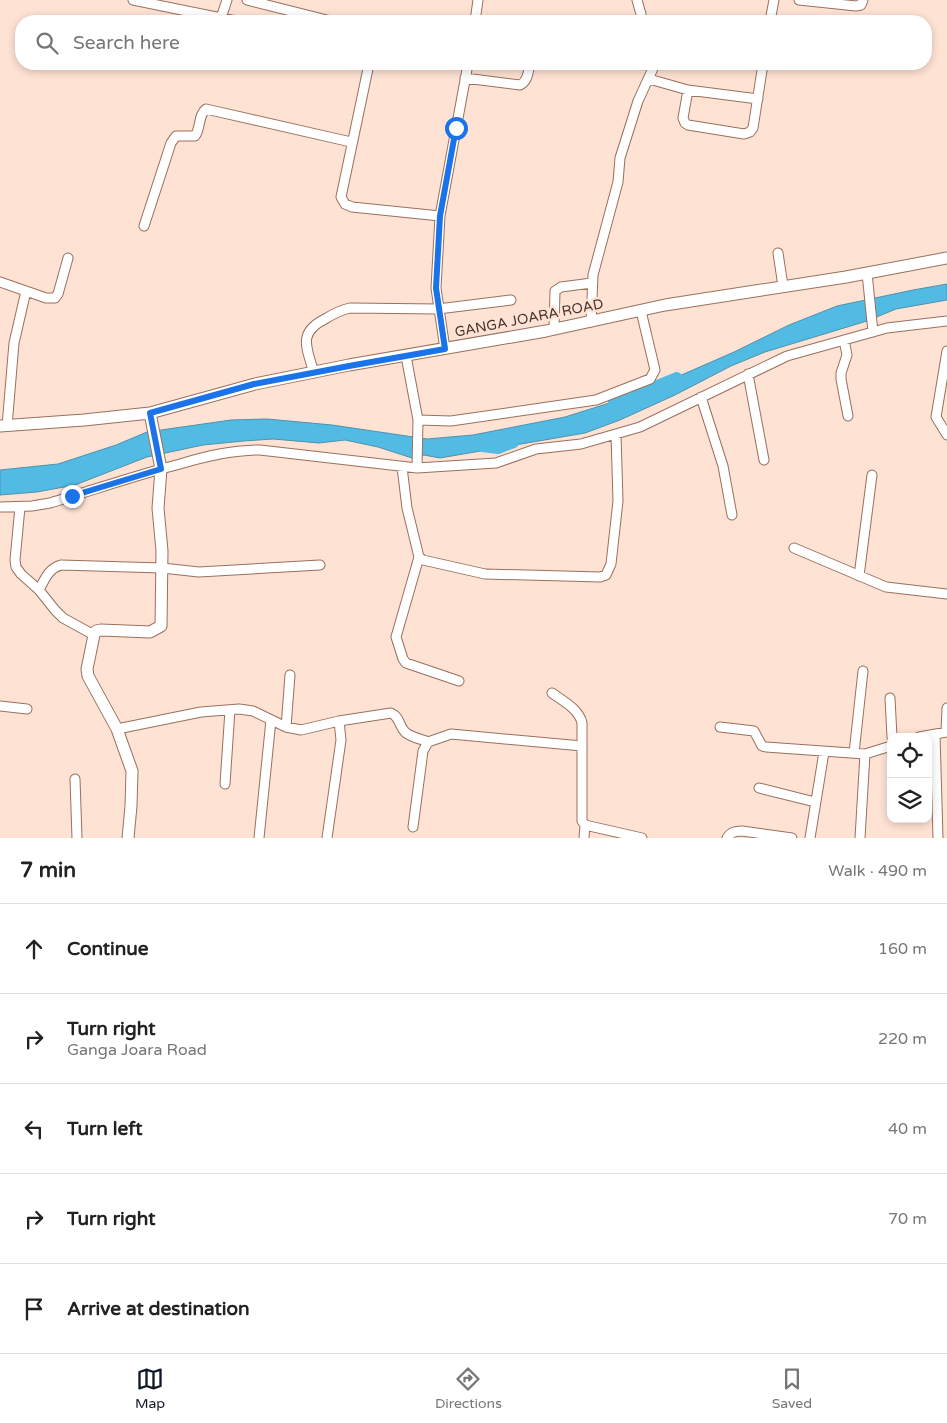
<!DOCTYPE html>
<html lang="en">
<head>
<meta charset="utf-8">
<style>
  body { margin:0; font-family:"Varela Round",sans-serif; background:#f6f6f6; color:#222 }
  .controls { position:absolute; right:15px; bottom:15px; display:grid; overflow:hidden; border-radius:10px; box-shadow:0 2px 8px #0003 }
  .controls button { width:45px; height:45px; display:grid; place-items:center; padding:0; border:0; border-bottom:1px solid #e0e0e0; background:#fff; color:#222; font:25px sans-serif }
  .stop { position:absolute; width:15px; height:15px; margin:-11px; border:4px solid #1a73e8; border-radius:50%; background:#fff }
  .stop.end { background:#1a73e8; border-color:#fff; box-shadow:0 1px 5px #0008 }
  .list { margin:0; padding:0; list-style:none }
  h2 { display:flex; justify-content:space-between; align-items:center; height:65px; margin:0; padding:0 20px; font-size:21px }
  h2 small { font-size:16px; font-weight:400; color:#767676 }
  .list li { display:grid; grid-template-columns:32px 1fr auto; gap:15px; align-items:center; box-sizing:border-box; height:90px; padding:0 20px; border-top:1px solid #e0e0e0 }
  .list b { display:block; font-size:19px; white-space:nowrap }
  .list p { margin:0; font-size:16px; white-space:nowrap; color:#767676 }
  .list em { font-size:16px; font-style:normal; color:#767676 }
  .icon { flex:none; width:28px; height:28px; fill:none; stroke:currentColor; stroke-width:2; stroke-linecap:round; stroke-linejoin:round }
  .map { position:relative; flex:none; width:947px; height:838px; overflow:hidden }
  .search { position:absolute; background:#fff; box-shadow:0 2px 8px #0003; left:15px; right:15px; top:15px; height:55px; display:flex; align-items:center; gap:12px; box-sizing:border-box; padding:0 18px; border-radius:20px; color:#767676; font-size:19px }
  .sheet { height:515px; background:#fff }
  nav { display:flex; justify-content:space-around; align-items:center; box-sizing:border-box; height:70px; border-top:1px solid #e0e0e0; background:#fff; font-size:14px; color:#767676 }
  nav a { display:grid; justify-items:center; gap:2px }
  nav .on { color:#111827 }
  .map>svg:first-child { display:block }
  .water { fill:#52bbe4; stroke:#4e92ac }
  .lines { fill:none; stroke-linecap:round; stroke-linejoin:round }
  .canal { stroke:#52bbe4; stroke-width:10 }
  .minor-casing { stroke:#99705c; stroke-width:11 }
  .secondary-casing { stroke:#99705c; stroke-width:13 }
  .minor { stroke:#fff; stroke-width:9 }
  .secondary { stroke:#fff; stroke-width:11 }
  .route { stroke:#1a73e8; stroke-width:6 }
  .labels { text-anchor:middle; dominant-baseline:central; stroke-width:5; stroke-linejoin:round; paint-order:stroke }
  .street-label { font-size:14px; fill:#45332a; stroke:#fee2d4 }
</style>
</head>
<body>
<div class="map">
<svg width="947" height="838" viewBox="0 0 947 838">
  <rect width="100%" height="100%" fill="#fee2d4"/>
  <path class="water" d="M947 284V300L896 309 867 321 765 352 731 366 675 395 620 420 585 433 440 458 424 455 412 458 378 447 345 440 319 443 273 439 244 441 203 445 147 457 75 485 37 492 0 495V470L58 464 116 445 147 432 231 420 267 419 332 425 427 439 473 435 565 417 638 394 734 352 789 325 837 306 913 290Z"/>
  <g class="lines">
    <path class="canal" d="M613 403 677 377
      M482 447 498 449 514 443"/>
    <defs>
      <path id="minor" d="M133 0 236 21
        M247 0 331 21
        M637 0 641 14 640 21
        M799 0 856 6 861 5 863 0
        M221 18 227 0
        M475 21 478 0
        M770 21 774 0
        M369 64 341 197 345 204 352 207 440 216
        M465 78 520 85C528 81 528 72 530 64
        M649 79 688 90 758 99
        M688 90 683 118 685 123 688 125 744 134 750 132 753 128 763 64
        M144 226 171 143 176 136H195C201 128 198 115 206 109L351 142
        M778 253 783 286
        M867 273 873 332
        M0 282 46 298H55L58 294 68 258
        M591 322 593 275 618 182 620 158 638 101 655 64
        M554 329 555 291 561 287 592 283
        M844 340 847 355 841 373V379L848 416
        M445 349 436 288 440 216 468 64
        M947 351 936 417 947 435
        M406 356 418 420 417 468
        M314 373C307 348 297 333 325 319 333 314 341 310 350 308L438 309 511 300
        M748 374 764 460
        M701 397 723 466 732 515
        M418 420 451 421 596 400 650 379 655 370 641 311
        M7 426 14 343 26 291
        M402 467 407 508 419 557 423 560 485 574 600 577 606 575 611 564 618 501 616 434
        M0 507 32 506 50 503C94 490 136 475 180 464 207 456 232 450 260 450L417 468 496 463 536 449 581 444 640 427 787 356 887 328 947 321
        M20 507 15 560 16 567 21 574 39 590 55 610 63 618 94 635
        M794 548 886 587 947 594
        M419 557 396 637 403 659 406 663 459 681
        M859 576 872 475
        M39 590C45 579 48 569 61 565L162 568 199 572 320 565
        M552 693C563 701 579 709 582 723V821L585 825 642 838
        M890 698 892 737
        M0 706 27 709
        M286 727 290 675
        M720 727 754 731 762 746 766 747 865 754 891 746
        M117 729 201 712 239 709 253 711 286 727 301 730 339 721 391 713C400 717 399 726 405 732 410 737 421 739 428 742
        M946 732 947 708
        M935 734 938 838
        M919 737 947 732
        M854 753 863 671
        M75 779 77 838
        M225 784 230 710
        M759 788 815 802
        M413 827 423 751 428 742 451 734 582 746
        M259 838 271 720
        M327 838 341 740 339 721
        M584 838 585 825
        M727 838C731 832 735 831 742 831L792 838
        M810 838 824 752
        M860 838 865 754"/>
      <path id="secondary" d="M0 426 84 420 150 413 255 384 349 365 546 331 665 305 846 277 947 258
        M128 838 131 806 132 771 117 729 88 676 87 669 94 635 96 631 101 630 150 632 161 626 162 551 158 508 161 469 150 413"/>
    </defs>
    <use href="#minor" class="minor-casing"/>
    <use href="#secondary" class="secondary-casing"/>
    <use href="#minor" class="minor"/>
    <use href="#secondary" class="secondary"/>
  </g>
  <g class="lines">
    <path class="route" d="M72 496 161 469 150 413 254 384 349 366 445 349 436 288 440 216 456 128"/>
  </g>
  <g class="labels">
    <g class="street-label">
      <text transform="translate(529 318) rotate(-11)">GANGA JOARA ROAD</text>
    </g>
  </g>
</svg>
<div class="controls">
<button><svg class="icon" aria-label="locate" viewBox="0 0 24 24"><circle cx="12" cy="12" r="6"/><path d="M12 2v4M12 18v4M2 12h4M18 12h4"/></svg></button>
<button><svg class="icon" aria-label="layers" viewBox="0 0 24 24"><path d="M12 4l9 5-9 5-9-5zM3 14l9 5 9-5"/></svg></button>
</div>
<div class="stop" style="left:456px;top:128px"></div>
<div class="stop end" style="left:72px;top:496px"></div>
<div class="search"><svg class="icon" aria-label="search" viewBox="0 0 24 24"><circle cx="10" cy="10" r="6"/><path d="M15 15l6 6"/></svg>Search here</div>
</div>
<section class="sheet">
<h2>7 min<small>Walk · 490 m</small></h2>
<ul class="list">
<li><svg class="icon" aria-label="ahead" viewBox="0 0 24 24"><path d="M12 20V5M6 11l6-6 6 6"/></svg><div><b>Continue</b></div><em>160 m</em></li>
<li><svg class="icon" aria-label="right" viewBox="0 0 24 24"><path d="M7 20v-9h11M14 6l5 5-5 5"/></svg><div><b>Turn right</b><p>Ganga Joara Road</p></div><em>220 m</em></li>
<li><svg class="icon" aria-label="left" viewBox="0 0 24 24"><path d="M17 20v-9H6M10 6l-5 5 5 5"/></svg><div><b>Turn left</b></div><em>40 m</em></li>
<li><svg class="icon" aria-label="right" viewBox="0 0 24 24"><path d="M7 20v-9h11M14 6l5 5-5 5"/></svg><div><b>Turn right</b></div><em>70 m</em></li>
<li><svg class="icon" aria-label="arrive" viewBox="0 0 24 24"><path d="M6 21V4h12l-3 4 3 4H6"/></svg><div><b>Arrive at destination</b></div></li>
</ul>
</section>
<nav>
<a class="on"><svg class="icon" aria-label="map" viewBox="0 0 24 24"><path d="M3 6l6-2 6 2 6-2v14l-6 2-6-2-6 2zM9 4v14M15 6v14"/></svg>Map</a>
<a><svg class="icon" aria-label="directions" viewBox="0 0 24 24"><path d="M12 3l9 9-9 9-9-9zM9 14v-3h6M13 9l2 2-2 2"/></svg>Directions</a>
<a><svg class="icon" aria-label="saved" viewBox="0 0 24 24"><path d="M7 4h10v16l-5-4-5 4z"/></svg>Saved</a>
</nav>
</body>
</html>
